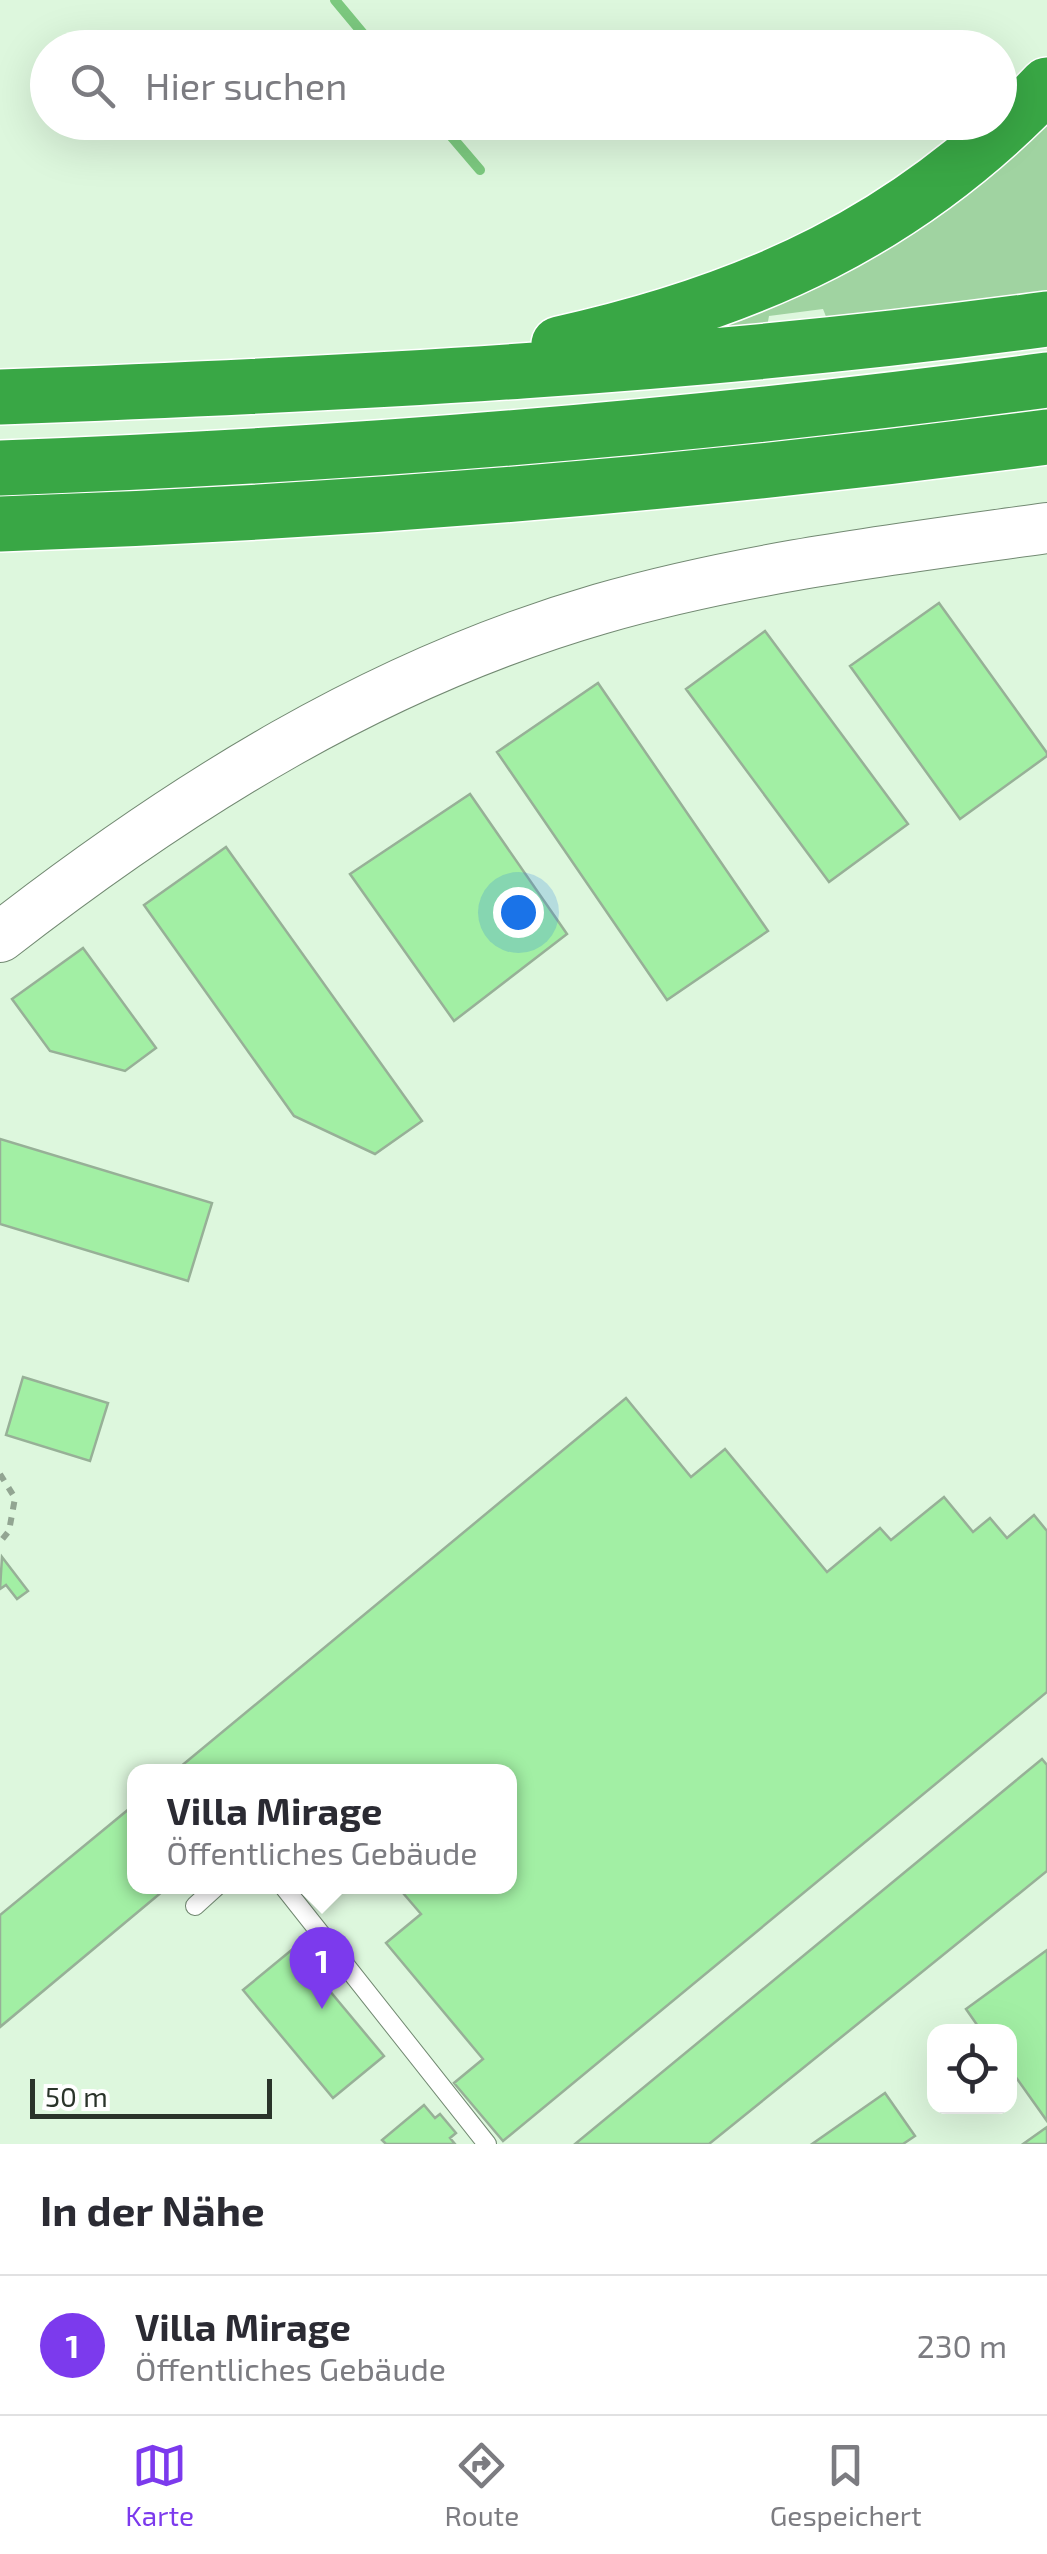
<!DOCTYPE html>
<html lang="de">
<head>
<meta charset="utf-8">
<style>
  body { margin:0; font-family:"Exo 2",sans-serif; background:#f2f2f3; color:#2b2b33 }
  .controls { position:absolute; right:30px; bottom:30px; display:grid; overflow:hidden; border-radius:20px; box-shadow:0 10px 40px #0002 }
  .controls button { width:90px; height:90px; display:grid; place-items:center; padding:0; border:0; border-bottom:2px solid #e1e1e2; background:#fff; color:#2b2b33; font:50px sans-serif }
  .scale { position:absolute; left:30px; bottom:25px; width:242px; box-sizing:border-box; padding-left:10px; border:5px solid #2a342a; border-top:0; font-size:28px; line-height:35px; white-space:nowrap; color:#2a342a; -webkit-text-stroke:8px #fff; paint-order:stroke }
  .you { position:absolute; left:518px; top:912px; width:35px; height:35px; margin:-25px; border:8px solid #fff; border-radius:50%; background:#1a73e8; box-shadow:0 0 0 15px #1a73e833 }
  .badge { display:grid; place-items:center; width:65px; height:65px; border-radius:50%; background:#7c3aed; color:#fff; font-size:32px; font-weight:700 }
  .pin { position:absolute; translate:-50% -82px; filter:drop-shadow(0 2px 5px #0008) }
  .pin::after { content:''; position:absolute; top:52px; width:35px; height:30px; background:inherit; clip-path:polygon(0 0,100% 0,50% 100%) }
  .popup { position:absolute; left:127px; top:1764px; width:390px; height:130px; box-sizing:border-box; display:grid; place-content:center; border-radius:20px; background:#fff; filter:drop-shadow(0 2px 8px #0005); font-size:32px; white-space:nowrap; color:#7c7c81 }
  .popup b { font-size:38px; color:#2b2b33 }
  .popup::after { content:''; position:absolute; left:50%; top:100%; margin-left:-20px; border:20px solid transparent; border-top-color:#fff }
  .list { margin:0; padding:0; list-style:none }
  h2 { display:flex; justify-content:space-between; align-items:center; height:130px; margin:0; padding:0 40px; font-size:42px }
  h2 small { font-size:32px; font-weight:400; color:#7c7c81 }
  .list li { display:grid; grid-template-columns:65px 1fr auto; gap:30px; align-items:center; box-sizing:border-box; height:140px; padding:0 40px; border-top:2px solid #e1e1e2 }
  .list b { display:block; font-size:38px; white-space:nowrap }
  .list p { margin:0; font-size:32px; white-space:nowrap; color:#7c7c81 }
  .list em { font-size:32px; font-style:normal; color:#7c7c81 }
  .icon { flex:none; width:55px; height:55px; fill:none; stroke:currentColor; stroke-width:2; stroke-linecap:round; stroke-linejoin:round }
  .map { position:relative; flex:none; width:1047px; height:2144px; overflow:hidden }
  .search { position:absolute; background:#fff; box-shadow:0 10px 40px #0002; left:30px; right:30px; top:30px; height:110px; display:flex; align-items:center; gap:25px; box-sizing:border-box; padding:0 35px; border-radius:55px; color:#7c7c81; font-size:38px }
  .sheet { height:270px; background:#fff }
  nav { display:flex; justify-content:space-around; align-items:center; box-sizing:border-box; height:140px; border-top:2px solid #e1e1e2; background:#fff; font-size:28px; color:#7c7c81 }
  nav a { display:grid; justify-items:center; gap:5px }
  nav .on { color:#7c3aed }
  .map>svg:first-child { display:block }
  .green { fill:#a0d3a1 }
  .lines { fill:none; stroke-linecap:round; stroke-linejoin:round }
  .stream { stroke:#7cc97f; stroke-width:10 }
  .building { fill:#a2efa4; stroke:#97b097; stroke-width:2.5 }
  .lane-casing { stroke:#728972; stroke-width:20 }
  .secondary-casing { stroke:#728972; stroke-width:52 }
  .highway-casing { stroke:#fff; stroke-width:58 }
  .path { stroke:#92a592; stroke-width:6; stroke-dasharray:8 8; stroke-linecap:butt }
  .lane { stroke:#fff; stroke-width:18 }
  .secondary { stroke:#fff; stroke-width:50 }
  .highway { stroke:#39a745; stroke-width:55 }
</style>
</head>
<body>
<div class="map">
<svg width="1047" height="2144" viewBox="0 0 1047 2144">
  <rect width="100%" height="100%" fill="#ddf7dd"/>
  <path class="green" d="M1047 110V291L827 319 823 309 769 316 767 327 643 339Z"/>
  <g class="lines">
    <path class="stream" d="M335 0 375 48
      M439 122 480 170"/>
  </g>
  <path class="building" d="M939 603 1047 753V756L960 819 850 666Z
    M765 631 908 824 829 882 686 689Z
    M598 683 768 931 667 1000 497 752Z
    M470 794 567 934 454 1021 350 874Z
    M226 847 422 1121 375 1154 294 1116 144 905Z
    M83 948 156 1048 125 1071 50 1051 12 999Z
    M0 1139 212 1203 188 1281 0 1224Z
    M23 1377 108 1403 90 1461 6 1435Z
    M626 1398 691 1477 725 1449 827 1572 880 1528 891 1540 944 1497 973 1532 990 1518 1007 1538 1034 1515 1047 1531V1692L503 2141 454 2083 483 2059 386 1943 421 1914 397 1886H510V1772H174Z
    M2 1557 28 1591 17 1599 6 1585 0 1589Z
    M1042 1759 1047 1765V1871L709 2144H575Z
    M135 1804V1886H169L0 2027V1915Z
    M294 1948 384 2056 333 2098 243 1990Z
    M1047 1950V2121L1010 2069V2032H982L966 2009Z
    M885 2093 915 2136 903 2144H812Z
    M424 2105 435 2118 440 2114 456 2133 450 2138 455 2144H386L382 2140Z
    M1047 2127V2144H1023Z"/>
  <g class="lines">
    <defs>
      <path id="lane" d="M283 1886 487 2144
        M195 1906 217 1886"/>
      <path id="secondary" d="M0 937C183 795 376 674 600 609 746 567 898 549 1047 528"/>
      <path id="highway" d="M559 344C753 301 909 230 1047 85
        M0 397C350 384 700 366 1047 319
        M0 468C351 455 699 427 1047 380
        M0 524C351 512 699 483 1047 437"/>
    </defs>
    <use href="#lane" class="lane-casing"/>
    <use href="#secondary" class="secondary-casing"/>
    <use href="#highway" class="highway-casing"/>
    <path class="path" d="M0 1474 15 1498 9 1531 0 1542"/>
    <use href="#lane" class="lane"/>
    <use href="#secondary" class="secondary"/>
    <use href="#highway" class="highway"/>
  </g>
</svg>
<div class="controls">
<button><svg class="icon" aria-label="locate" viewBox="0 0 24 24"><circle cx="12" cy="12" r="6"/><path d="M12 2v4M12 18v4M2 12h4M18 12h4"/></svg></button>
</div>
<div class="scale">50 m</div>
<div class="you"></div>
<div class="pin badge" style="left:322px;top:2009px">1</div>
<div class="popup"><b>Villa Mirage</b>Öffentliches Gebäude</div>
<div class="search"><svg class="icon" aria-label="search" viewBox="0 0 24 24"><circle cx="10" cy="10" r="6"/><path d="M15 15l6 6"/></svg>Hier suchen</div>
</div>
<section class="sheet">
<h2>In der Nähe<small></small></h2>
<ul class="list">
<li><span class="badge">1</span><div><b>Villa Mirage</b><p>Öffentliches Gebäude</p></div><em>230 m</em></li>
</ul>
</section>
<nav>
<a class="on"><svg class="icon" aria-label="map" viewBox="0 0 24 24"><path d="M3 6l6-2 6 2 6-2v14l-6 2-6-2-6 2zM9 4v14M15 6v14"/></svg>Karte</a>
<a><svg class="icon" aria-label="directions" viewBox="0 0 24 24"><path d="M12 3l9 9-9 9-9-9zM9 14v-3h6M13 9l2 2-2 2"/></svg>Route</a>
<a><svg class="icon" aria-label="saved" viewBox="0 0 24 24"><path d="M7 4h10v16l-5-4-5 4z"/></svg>Gespeichert</a>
</nav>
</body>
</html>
